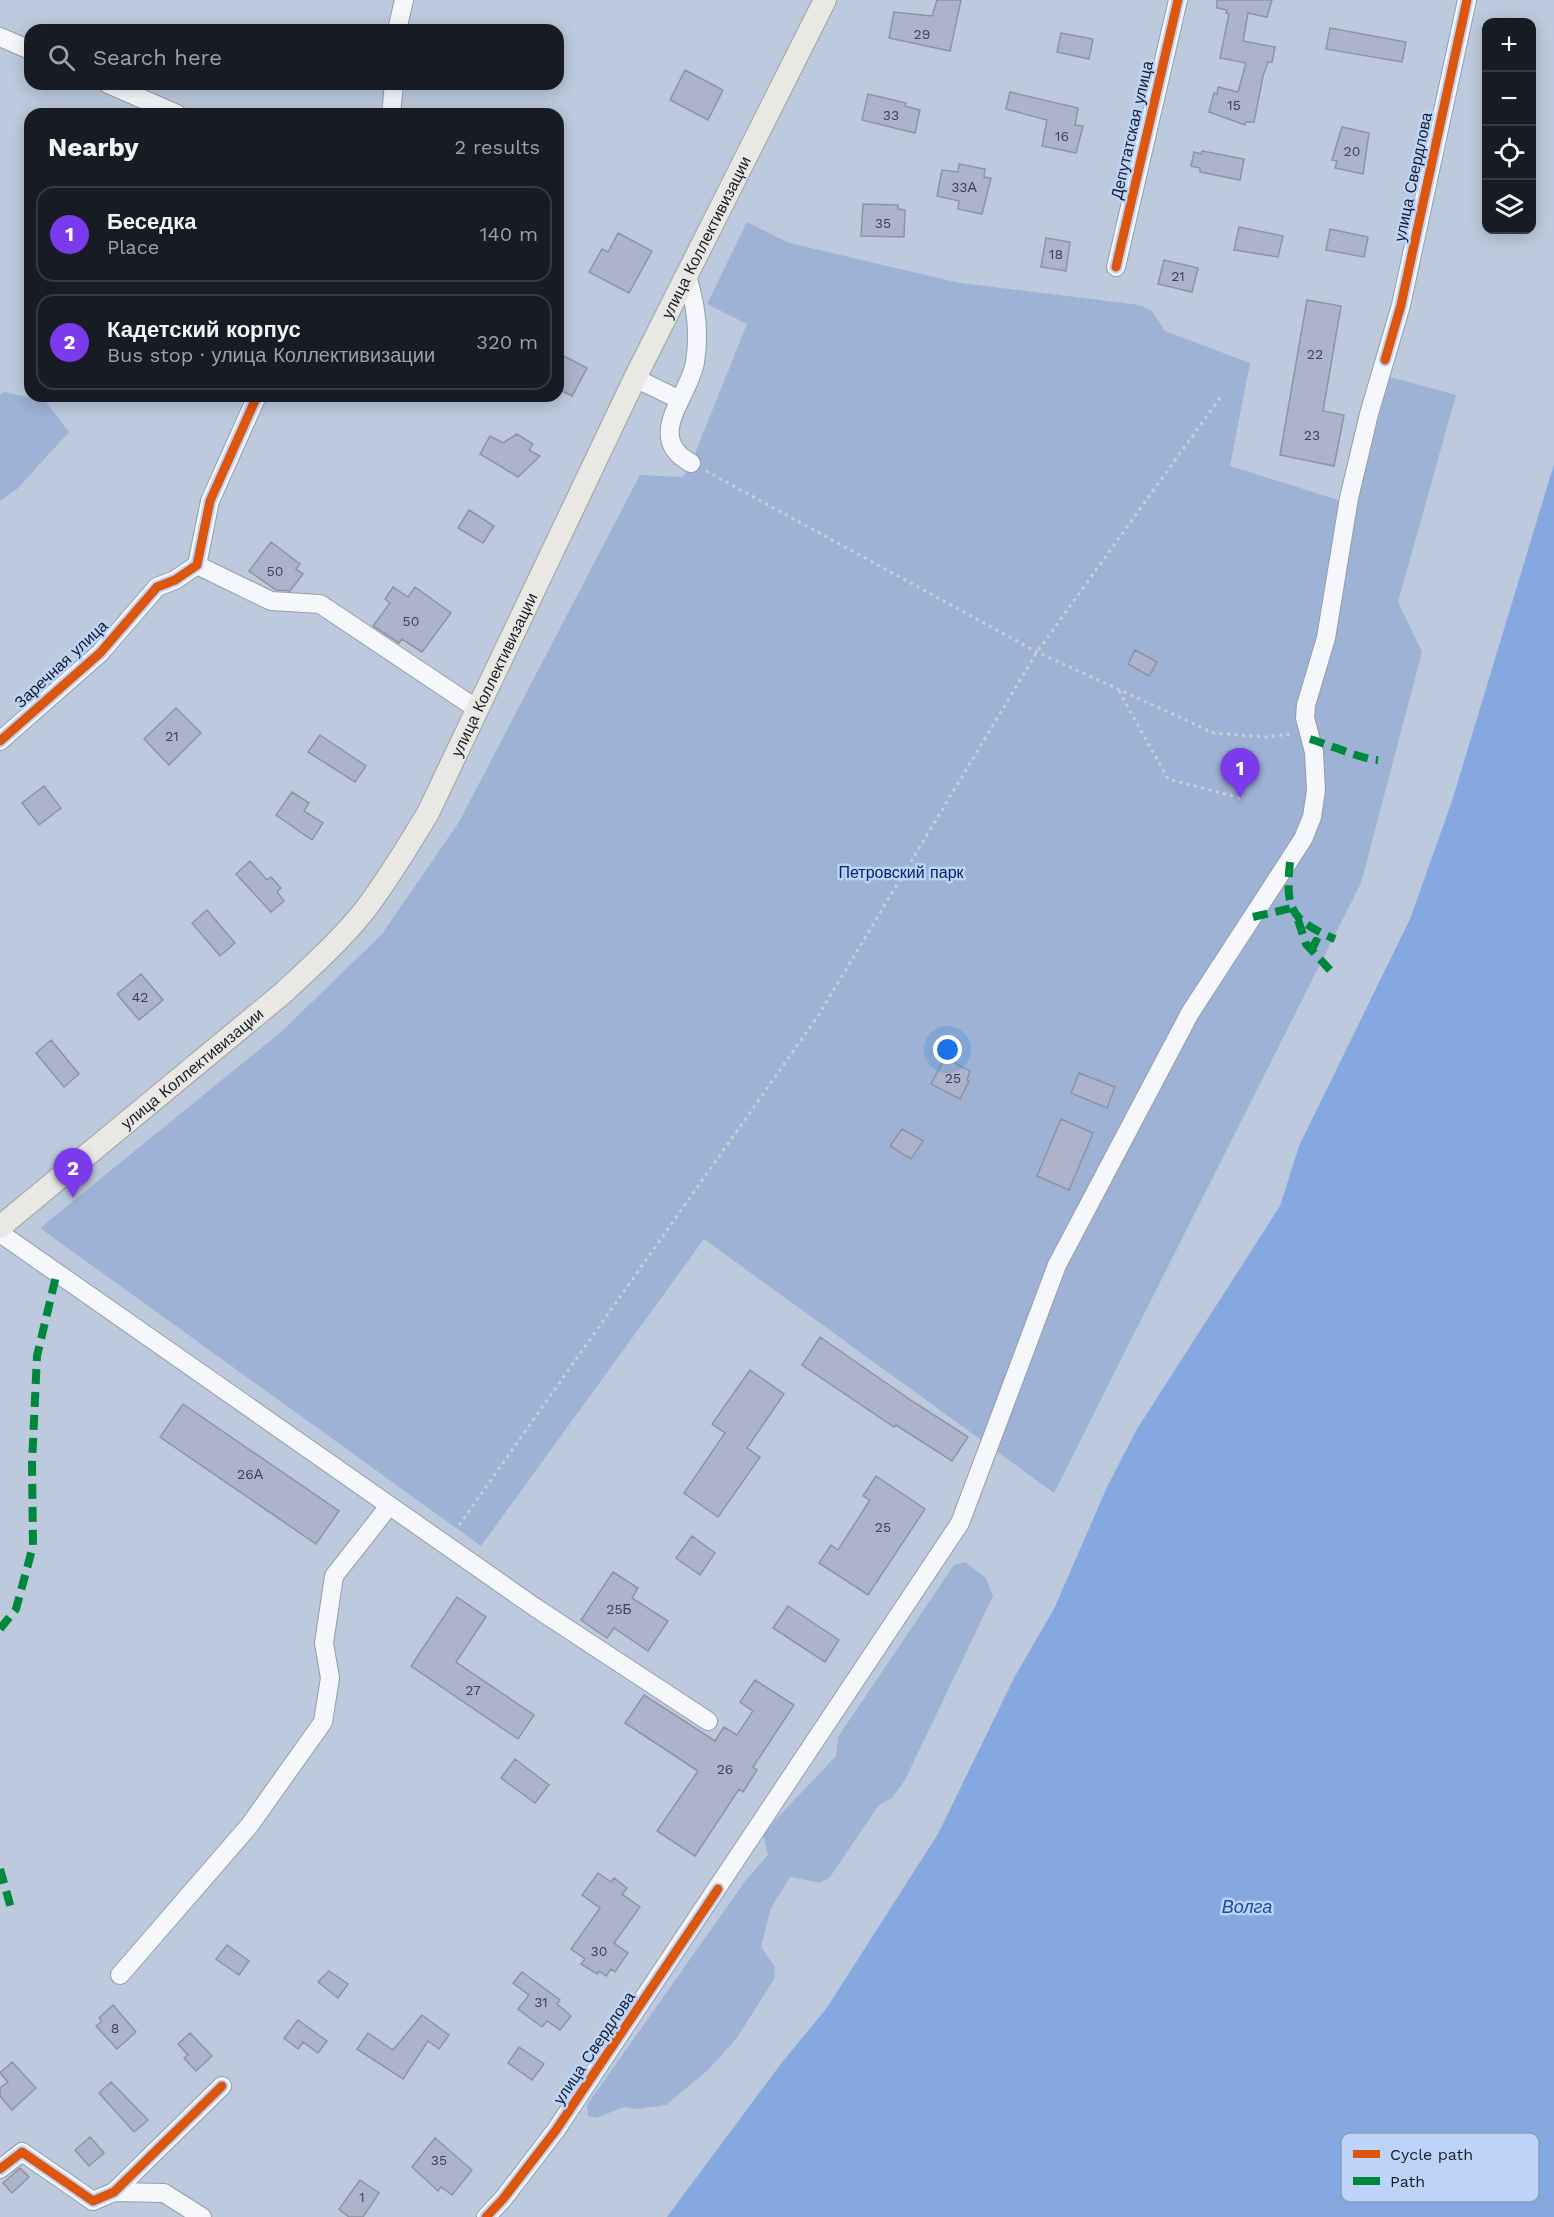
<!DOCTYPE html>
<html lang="en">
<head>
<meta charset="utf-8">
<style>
  body { margin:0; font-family:"Work Sans",sans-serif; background:#242831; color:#f1f3f6 }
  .controls { position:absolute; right:18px; top:18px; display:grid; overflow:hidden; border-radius:12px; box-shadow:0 3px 15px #0003 }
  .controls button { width:54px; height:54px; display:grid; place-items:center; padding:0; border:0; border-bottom:2px solid #363941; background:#171b24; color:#f1f3f6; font:30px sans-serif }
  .you { position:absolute; left:948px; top:1050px; width:21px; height:21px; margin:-15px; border:4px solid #fff; border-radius:50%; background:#1a73e8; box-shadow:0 0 0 9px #1a73e833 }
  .badge { display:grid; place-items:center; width:39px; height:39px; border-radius:50%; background:#7c3aed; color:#fff; font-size:20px; font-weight:700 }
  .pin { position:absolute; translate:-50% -50px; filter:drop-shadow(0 2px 3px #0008) }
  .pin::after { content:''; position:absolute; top:32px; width:21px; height:18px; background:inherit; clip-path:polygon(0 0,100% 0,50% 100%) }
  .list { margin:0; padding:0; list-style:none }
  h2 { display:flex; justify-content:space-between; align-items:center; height:78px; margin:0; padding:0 24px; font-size:26px }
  h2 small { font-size:20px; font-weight:400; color:#9ea1a6 }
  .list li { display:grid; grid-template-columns:39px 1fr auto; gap:18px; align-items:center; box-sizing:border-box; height:96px; margin:0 12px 12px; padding:0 12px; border:2px solid #363941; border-radius:18px }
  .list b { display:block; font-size:22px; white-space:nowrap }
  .list p { margin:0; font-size:20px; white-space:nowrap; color:#9ea1a6 }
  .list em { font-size:20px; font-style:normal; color:#9ea1a6 }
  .icon { flex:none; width:33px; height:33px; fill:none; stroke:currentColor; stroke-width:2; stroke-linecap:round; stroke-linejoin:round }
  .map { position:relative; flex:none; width:1554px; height:2217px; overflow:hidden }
  .search { position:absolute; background:#171b24; box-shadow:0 3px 15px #0003; left:24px; top:24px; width:540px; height:66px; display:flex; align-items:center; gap:15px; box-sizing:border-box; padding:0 21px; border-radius:18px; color:#9ea1a6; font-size:22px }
  .panel { position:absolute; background:#171b24; box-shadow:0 3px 15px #0003; left:24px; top:108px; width:540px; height:294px; border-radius:18px }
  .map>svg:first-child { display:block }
  .green { fill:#9db2d4 }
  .water { fill:#86a8e0 }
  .building { fill:#adb3ca; stroke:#8d93a2; stroke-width:1.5 }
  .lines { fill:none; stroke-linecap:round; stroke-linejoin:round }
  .minor-casing { stroke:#939dac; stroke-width:20 }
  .major-casing { stroke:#a0a19f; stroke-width:24 }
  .path { stroke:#cbced4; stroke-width:3; stroke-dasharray:3 4.5; stroke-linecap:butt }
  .minor { stroke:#f5f7fa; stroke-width:18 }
  .major { stroke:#e9e8e4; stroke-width:22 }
  .quiet { stroke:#00873e; stroke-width:8; stroke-dasharray:15 8; stroke-linecap:butt }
  .cycleway-casing { stroke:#bdd3f8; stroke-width:13 }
  .cycleway { stroke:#dd560d; stroke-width:9 }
  .labels { text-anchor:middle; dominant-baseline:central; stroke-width:5; stroke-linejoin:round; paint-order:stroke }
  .number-label { font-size:14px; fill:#3c4353 }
  .street-label { font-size:16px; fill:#141c29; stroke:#bdd3f8 }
  .park-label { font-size:16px; fill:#012664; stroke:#bdd3f8 }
  .water-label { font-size:18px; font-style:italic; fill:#174b9e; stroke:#bdd3f8 }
  .key { fill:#bdd3f8; stroke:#8a9cba; stroke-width:1.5 }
  .key-label { font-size:16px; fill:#141c29 }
</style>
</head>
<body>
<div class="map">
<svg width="1554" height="2217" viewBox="0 0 1554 2217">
  <rect width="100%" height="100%" fill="#bdcadd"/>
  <path class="green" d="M747 222 789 243 960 283 1140 305 1152 311 1165 331 1250 363 1230 466 1354 505 1390 377 1456 395 1398 602 1422 652 1361 883 1054 1493 704 1239 481 1546 40 1228 281 1032 382 934 459 822 640 475 683 477 691 463 747 324 707 304Z
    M5 392 45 401 69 432 17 489 0 501V394Z
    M965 1562 986 1578 993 1596 905 1780 892 1798 879 1805 830 1877 820 1883 790 1877 771 1908 761 1947 775 1967 774 1979 737 2038 708 2070 666 2105 638 2109 624 2107 596 2118 588 2116 587 2105 746 1880 768 1855 763 1833 836 1756 838 1737 954 1565Z"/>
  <path class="water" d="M1554 464V2217H667L783 2061 826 2009 938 1834 1015 1676 1054 1609 1107 1487 1137 1429 1280 1206 1299 1146 1410 919 1452 801Z"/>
  <path class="building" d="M937 0H961L950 51 889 38 894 12 932 16Z
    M1217 0H1272L1267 17 1248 13 1243 41 1275 47 1272 62H1268L1263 76 1254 122H1246L1245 125 1209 112 1214 93 1217 94 1218 87 1238 92 1246 63 1220 58 1229 14 1226 13 1227 10 1217 8Z
    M1330 28 1406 42 1402 62 1326 49Z
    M1061 33 1093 39 1089 59 1057 52Z
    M685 70 723 90 708 120 670 100Z
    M1010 92 1078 108 1075 125 1083 126 1076 153 1042 146 1047 120 1006 109Z
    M868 94 906 103 905 106 920 110 915 133 862 120Z
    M1342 127 1369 133 1363 174 1335 168 1337 161 1332 160Z
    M1202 151 1244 159 1240 180 1200 172V168L1191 166 1194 152 1201 154Z
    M959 164 985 169 984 177 991 178 982 214 958 209 959 201 937 196 942 170 958 172Z
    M863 204 898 205V209L905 210 904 237 861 236Z
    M1239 227 1283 236 1278 257 1234 250Z
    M1330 229 1368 237 1364 257 1326 250Z
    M618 233 652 251 629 293 589 272 602 249 608 252Z
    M1046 238 1070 242 1066 271 1041 267Z
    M1164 260 1198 268 1192 292 1158 284Z
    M1307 300 1341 306 1323 411 1344 415 1334 466 1280 455Z
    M558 353 587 368 572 396 558 389Z
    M517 434 533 444 529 450 540 456 518 477 480 454 490 436 503 443Z
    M469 510 494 526 483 543 458 528Z
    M271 542 300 564 296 569 303 574 290 591 276 590 249 571Z
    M393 587 408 597 415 587 451 613 422 652 402 639 399 643 373 626 390 603 385 599Z
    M1135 650 1157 662 1149 676 1128 664Z
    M176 708 201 733 169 765 144 739Z
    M320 735 366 766 355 782 308 752Z
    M44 786 61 808 39 825 22 803Z
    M292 792 309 803 304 811 323 823 312 840 276 815Z
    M250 861 267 880 271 877 281 888 277 892 284 901 271 912 236 874Z
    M207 910 235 943 220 956 192 923Z
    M141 974 163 1000 139 1020 117 994Z
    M51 1040 79 1074 64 1087 36 1053Z
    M945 1058 970 1071 967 1080 969 1081 960 1099 931 1084Z
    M1079 1073 1115 1087 1107 1108 1071 1093Z
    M1061 1119 1093 1133 1069 1190 1037 1176Z
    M902 1129 923 1141 911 1159 890 1146Z
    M820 1337 912 1401 968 1437 952 1461 896 1425 894 1427 802 1365Z
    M750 1370 784 1394 747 1448 760 1457 718 1517 684 1493 725 1433 712 1424Z
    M183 1404 339 1511 316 1544 160 1437Z
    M876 1476 925 1509 868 1595 819 1563 831 1545 838 1550 870 1500 863 1496Z
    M692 1536 715 1553 700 1575 676 1558Z
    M613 1572 638 1588 632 1598 668 1621 648 1651 614 1628 607 1638 581 1620Z
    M457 1597 486 1617 456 1662 534 1715 518 1739 411 1666Z
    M788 1606 839 1640 825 1662 773 1628Z
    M755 1680 794 1705 753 1767 757 1770 743 1792 739 1789 695 1856 657 1831 698 1771 625 1723 644 1695 715 1741 724 1727 737 1735 753 1711 740 1702Z
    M515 1759 549 1785 535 1803 501 1778Z
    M598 1873 611 1882 614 1878 627 1888 622 1894 640 1907 614 1943 628 1953 615 1972 611 1969 606 1976 599 1971 597 1974 581 1964 585 1959 571 1949 600 1908 582 1895Z
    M227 1945 249 1961 239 1975 216 1959Z
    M329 1971 348 1984 338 1998 318 1982Z
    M522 1972 560 2000 557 2004 571 2016 560 2030 547 2021 542 2027 518 2009 529 1995 513 1983Z
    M113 2005 136 2032 117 2049 96 2026 102 2021 99 2018Z
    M422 2015 449 2035 439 2049 428 2041 403 2079 357 2049 368 2033 393 2050Z
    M298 2020 327 2041 318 2053 303 2042 298 2049 284 2038Z
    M190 2033 212 2056 196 2071 184 2058 188 2055 178 2044Z
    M519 2047 544 2064 532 2080 508 2063Z
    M12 2062 36 2088 12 2110 0 2096V2088L8 2082 0 2073Z
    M111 2082 148 2120 134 2132 99 2093Z
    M90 2137 104 2153 89 2166 75 2150Z
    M435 2138 472 2170 452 2195 441 2187 438 2191 412 2167Z
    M20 2168 29 2177 12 2193 3 2183Z
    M360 2180 379 2193 363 2217H349L339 2209Z"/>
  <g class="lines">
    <defs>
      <path id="minor" d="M397 30 404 0
        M0 37 30 50
        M108 84 177 114
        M391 114 394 84
        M1116 267 1178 0
        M687 276C696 304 700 332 695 362 690 396 643 437 691 463
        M635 378 680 400
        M197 565 271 601 320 604 477 709
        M0 741 100 653 157 587 175 580 197 565 210 501 257 396
        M0 1233 536 1608 708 1721
        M120 1975 249 1826 323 1722 330 1678 324 1643 334 1576 389 1506
        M0 2169 22 2152 93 2201 114 2192 222 2086
        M114 2192 164 2193 202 2217
        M486 2217 503 2199 556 2130 960 1523 1057 1265 1190 1013 1303 839 1312 817 1316 790 1314 752 1305 718 1306 705 1326 638 1349 498 1369 414 1401 305 1467 0"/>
      <g id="major">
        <path id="s1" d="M0 1227 283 993C311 967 340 941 364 911 388 880 408 846 428 813L635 378 825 0"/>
      </g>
    </defs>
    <use href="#minor" class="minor-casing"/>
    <use href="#major" class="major-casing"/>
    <path class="path" d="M706 471 1037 652 1214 733 1265 737 1292 734
      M1119 691 1168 779 1240 798
      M455 1531 818 1016 1037 652 1222 395"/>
    <use href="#minor" class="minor"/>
    <use href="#major" class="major"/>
    <path class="quiet" d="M1310 739C1331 745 1357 758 1378 760
      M1290 862C1285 910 1291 920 1335 939
      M1253 917 1292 908
      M1298 920 1306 944 1330 970
      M1311 951 1316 941 1324 945
      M0 1629 16 1609 33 1546 32 1463 37 1356 57 1272
      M0 1869 11 1908"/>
    <defs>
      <path id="cycleway" d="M1116 267 1178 0
        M1385 360 1401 305 1467 0
        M0 741 100 653 157 587 175 580 197 565 210 501 257 396
        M0 2169 22 2152 93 2201 114 2192 222 2086
        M486 2217 503 2199 556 2130 718 1889"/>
    </defs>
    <use href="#cycleway" class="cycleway-casing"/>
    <use href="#cycleway" class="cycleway"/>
  </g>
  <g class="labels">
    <g class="number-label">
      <text x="922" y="34">29</text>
      <text x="1234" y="105">15</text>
      <text x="891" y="115">33</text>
      <text x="1062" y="136">16</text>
      <text x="1352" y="151">20</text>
      <text x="964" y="187">33А</text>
      <text x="883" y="223">35</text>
      <text x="1056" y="254">18</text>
      <text x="1178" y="276">21</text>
      <text x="1315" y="354">22</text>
      <text x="1312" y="435">23</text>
      <text x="275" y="571">50</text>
      <text x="411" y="621">50</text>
      <text x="172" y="736">21</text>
      <text x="140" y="997">42</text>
      <text x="953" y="1078">25</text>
      <text x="250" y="1474">26А</text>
      <text x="883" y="1527">25</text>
      <text x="619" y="1609">25Б</text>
      <text x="473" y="1690">27</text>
      <text x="725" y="1769">26</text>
      <text x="599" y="1951">30</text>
      <text x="541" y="2002">31</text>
      <text x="115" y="2028">8</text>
      <text x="439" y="2160">35</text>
      <text x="362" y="2197">1</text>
    </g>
    <g class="street-label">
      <text transform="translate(1132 130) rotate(-77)">Депутатская улица</text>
      <text transform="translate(1413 177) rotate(-78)">улица Свердлова</text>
      <text stroke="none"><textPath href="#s1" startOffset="1239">улица Коллективизации</textPath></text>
      <text transform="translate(61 664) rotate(-43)">Заречная улица</text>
      <text stroke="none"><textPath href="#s1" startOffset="753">улица Коллективизации</textPath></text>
      <text stroke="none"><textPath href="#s1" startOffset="249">улица Коллективизации</textPath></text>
      <text transform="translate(594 2048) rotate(-56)">улица Свердлова</text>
    </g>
    <g class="park-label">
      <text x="901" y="872">Петровский парк</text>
    </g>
    <g class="water-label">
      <text x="1247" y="1906">Волга</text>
    </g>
  </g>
  <rect x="1341" y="2133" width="198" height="69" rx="9" class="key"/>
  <rect x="1353" y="2150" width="27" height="8" fill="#dd560d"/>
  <rect x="1353" y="2177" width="27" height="8" fill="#00873e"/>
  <g class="key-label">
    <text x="1390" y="2160">Cycle path</text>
    <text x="1390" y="2187">Path</text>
  </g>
</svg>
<div class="controls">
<button>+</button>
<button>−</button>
<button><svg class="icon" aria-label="locate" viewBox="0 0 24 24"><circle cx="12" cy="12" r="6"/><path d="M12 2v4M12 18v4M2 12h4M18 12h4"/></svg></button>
<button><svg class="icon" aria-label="layers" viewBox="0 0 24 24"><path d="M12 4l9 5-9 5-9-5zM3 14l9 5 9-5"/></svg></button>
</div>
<div class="you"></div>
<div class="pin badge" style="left:1240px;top:798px">1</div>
<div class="pin badge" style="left:73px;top:1198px">2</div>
<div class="search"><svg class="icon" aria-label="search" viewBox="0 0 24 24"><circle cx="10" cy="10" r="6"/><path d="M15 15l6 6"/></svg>Search here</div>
<section class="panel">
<h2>Nearby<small>2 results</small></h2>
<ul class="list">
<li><span class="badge">1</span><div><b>Беседка</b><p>Place</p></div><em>140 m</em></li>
<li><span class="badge">2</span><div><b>Кадетский корпус</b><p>Bus stop · улица Коллективизации</p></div><em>320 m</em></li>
</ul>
</section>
</div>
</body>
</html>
